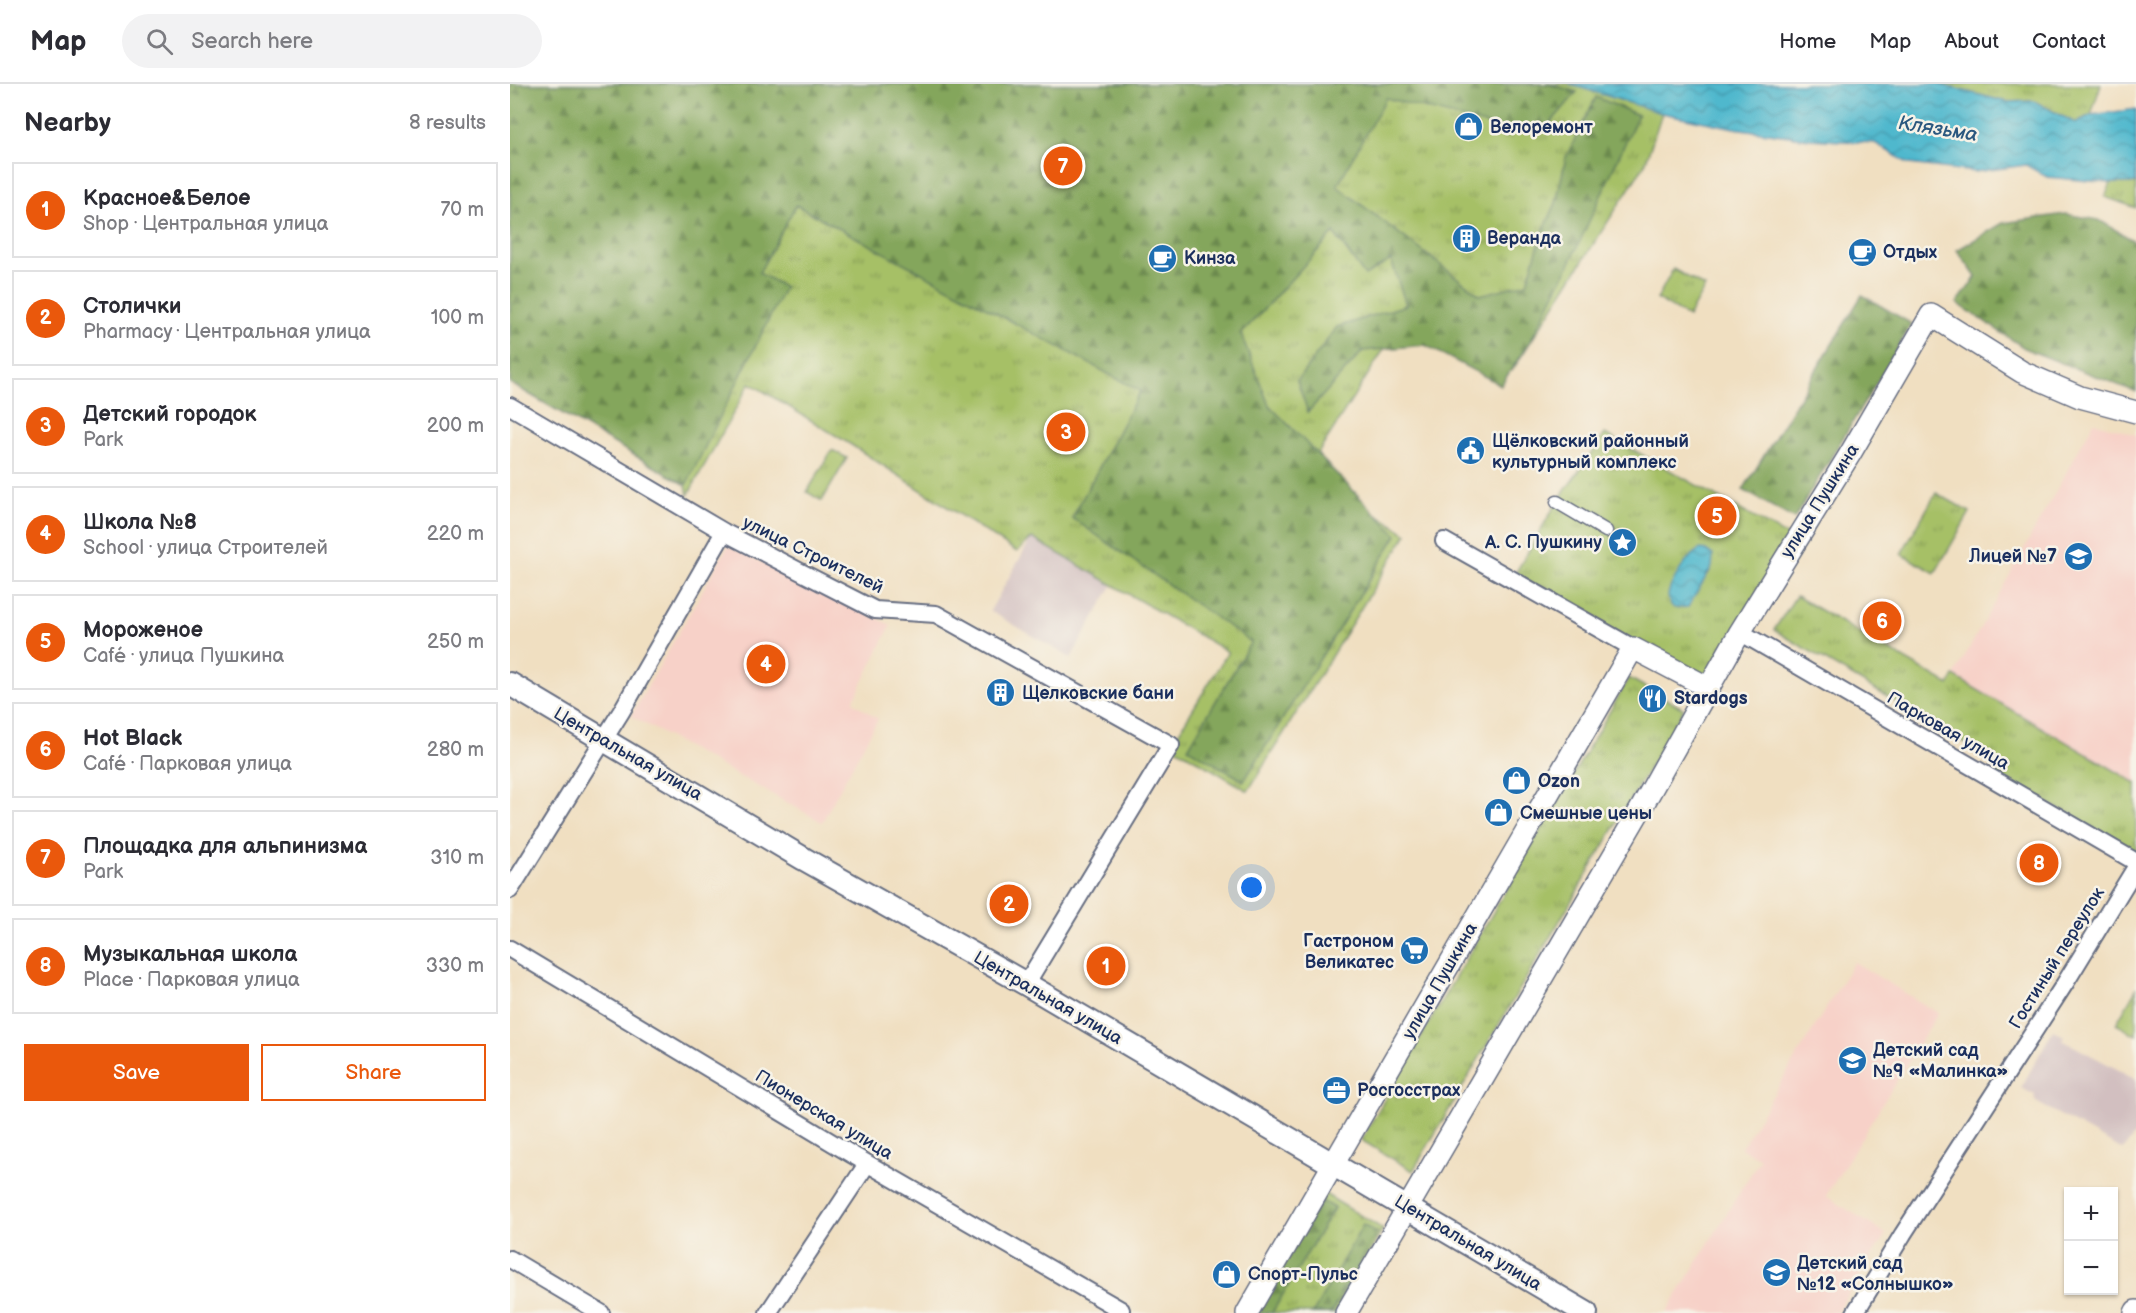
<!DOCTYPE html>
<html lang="en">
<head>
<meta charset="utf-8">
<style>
  body { margin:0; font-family:"Balsamiq Sans",sans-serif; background:#f2f2f3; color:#2b2b33 }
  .controls { position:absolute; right:18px; bottom:18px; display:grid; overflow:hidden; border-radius:0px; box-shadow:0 2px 4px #0004 }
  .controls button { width:54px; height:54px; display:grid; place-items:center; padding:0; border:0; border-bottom:2px solid #e1e1e2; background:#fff; color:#2b2b33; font:30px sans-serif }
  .you { position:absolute; left:742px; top:804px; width:21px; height:21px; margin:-15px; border:4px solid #fff; border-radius:50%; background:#1a73e8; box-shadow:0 0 0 9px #1a73e833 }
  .badge { display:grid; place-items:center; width:39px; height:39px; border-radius:50%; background:#ea580c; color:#fff; font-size:20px; font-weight:700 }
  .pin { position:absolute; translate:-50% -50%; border:3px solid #fff; box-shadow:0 2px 6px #0006 }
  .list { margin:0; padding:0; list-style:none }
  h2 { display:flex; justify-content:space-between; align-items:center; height:78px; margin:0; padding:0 24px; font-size:26px }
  h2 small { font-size:20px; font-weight:400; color:#7c7c81 }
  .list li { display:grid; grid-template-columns:39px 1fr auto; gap:18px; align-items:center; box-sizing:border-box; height:96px; margin:0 12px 12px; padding:0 12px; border:2px solid #e1e1e2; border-radius:0px }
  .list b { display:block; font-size:22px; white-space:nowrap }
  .list p { margin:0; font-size:20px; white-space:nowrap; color:#7c7c81 }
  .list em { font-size:20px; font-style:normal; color:#7c7c81 }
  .actions { display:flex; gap:12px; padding:18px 24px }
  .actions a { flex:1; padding:14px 0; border:2px solid #ea580c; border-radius:0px; text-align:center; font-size:21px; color:#ea580c }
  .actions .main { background:#ea580c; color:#fff }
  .icon { flex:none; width:33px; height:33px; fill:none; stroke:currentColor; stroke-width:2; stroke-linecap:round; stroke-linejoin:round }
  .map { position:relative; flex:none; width:1626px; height:1229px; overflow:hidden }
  header { display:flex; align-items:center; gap:36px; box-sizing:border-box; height:84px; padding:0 30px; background:#fff; border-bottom:2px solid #e1e1e2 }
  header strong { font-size:28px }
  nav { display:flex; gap:33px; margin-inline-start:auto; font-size:21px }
  .search { width:420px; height:54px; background:#f2f2f3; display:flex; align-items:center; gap:15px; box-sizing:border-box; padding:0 21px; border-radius:33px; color:#7c7c81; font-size:22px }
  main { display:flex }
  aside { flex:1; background:#fff }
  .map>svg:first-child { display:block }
  .built { fill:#f7d1c8 }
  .industrial { fill:#d2bfc0 }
  .grass { fill:url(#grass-tufts); stroke:#607862; stroke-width:1.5 }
  .forest { fill:url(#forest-firs); stroke:#506a5c; stroke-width:1.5 }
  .garden { fill:#a6c066; stroke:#607862; stroke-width:1.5 }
  .water { fill:url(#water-waves); stroke:#367496; stroke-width:1.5 }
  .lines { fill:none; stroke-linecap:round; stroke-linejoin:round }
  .pedestrian-casing { stroke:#666d81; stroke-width:15 }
  .minor-casing { stroke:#666d81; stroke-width:20 }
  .tertiary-casing { stroke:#666d81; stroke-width:24 }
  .secondary-casing { stroke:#666d81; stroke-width:26 }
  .pedestrian { stroke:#fff; stroke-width:12 }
  .minor { stroke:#fff; stroke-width:16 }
  .tertiary { stroke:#fff; stroke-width:21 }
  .secondary { stroke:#fff; stroke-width:22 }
  .labels { text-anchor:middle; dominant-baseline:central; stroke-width:5; stroke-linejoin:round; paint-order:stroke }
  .poi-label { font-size:18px; font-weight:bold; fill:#1b2f5e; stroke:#f7f3e8; text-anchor:start }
  .street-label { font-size:18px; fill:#1b2f5e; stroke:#f7f3e8 }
  .water-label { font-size:20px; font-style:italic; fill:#2b587f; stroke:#f7f3e8 }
</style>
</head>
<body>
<header>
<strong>Map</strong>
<div class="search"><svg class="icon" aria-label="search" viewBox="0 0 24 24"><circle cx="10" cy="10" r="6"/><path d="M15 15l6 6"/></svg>Search here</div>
<nav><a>Home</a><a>Map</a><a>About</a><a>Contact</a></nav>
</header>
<main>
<aside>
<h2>Nearby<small>8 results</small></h2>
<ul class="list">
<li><span class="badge">1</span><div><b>Красное&amp;Белое</b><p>Shop · Центральная улица</p></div><em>70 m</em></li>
<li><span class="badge">2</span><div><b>Столички</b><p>Pharmacy · Центральная улица</p></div><em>100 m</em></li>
<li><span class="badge">3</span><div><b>Детский городок</b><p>Park</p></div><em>200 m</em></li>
<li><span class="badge">4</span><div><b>Школа №8</b><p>School · улица Строителей</p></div><em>220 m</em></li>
<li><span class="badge">5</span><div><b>Мороженое</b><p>Café · улица Пушкина</p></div><em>250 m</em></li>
<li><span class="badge">6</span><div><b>Hot Black</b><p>Café · Парковая улица</p></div><em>280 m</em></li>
<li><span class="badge">7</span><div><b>Площадка для альпинизма</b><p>Park</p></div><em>310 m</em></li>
<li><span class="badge">8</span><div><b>Музыкальная школа</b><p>Place · Парковая улица</p></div><em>330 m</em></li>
</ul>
<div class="actions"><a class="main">Save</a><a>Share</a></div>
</aside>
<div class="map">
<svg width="1626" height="1229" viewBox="0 0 1626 1229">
  <defs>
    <pattern id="grass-tufts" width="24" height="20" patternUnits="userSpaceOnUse" patternTransform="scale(1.5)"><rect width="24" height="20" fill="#a6c066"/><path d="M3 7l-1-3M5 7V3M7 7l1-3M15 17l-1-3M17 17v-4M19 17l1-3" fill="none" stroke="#869c57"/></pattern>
    <pattern id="forest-firs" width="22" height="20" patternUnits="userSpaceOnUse" patternTransform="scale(1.5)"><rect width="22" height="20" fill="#84a65b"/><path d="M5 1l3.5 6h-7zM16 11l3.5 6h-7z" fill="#6b884e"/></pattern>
    <pattern id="water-waves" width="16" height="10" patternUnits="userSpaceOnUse" patternTransform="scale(1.5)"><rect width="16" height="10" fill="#50b8cd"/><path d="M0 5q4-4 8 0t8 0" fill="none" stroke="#4296aa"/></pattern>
  </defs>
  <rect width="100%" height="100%" fill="#f7f3e8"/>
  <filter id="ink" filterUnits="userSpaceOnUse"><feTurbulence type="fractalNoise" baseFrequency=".0167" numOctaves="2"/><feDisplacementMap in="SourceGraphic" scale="12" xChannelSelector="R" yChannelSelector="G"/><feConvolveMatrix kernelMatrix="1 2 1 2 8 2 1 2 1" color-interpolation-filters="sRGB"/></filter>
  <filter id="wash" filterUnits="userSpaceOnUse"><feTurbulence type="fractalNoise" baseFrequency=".008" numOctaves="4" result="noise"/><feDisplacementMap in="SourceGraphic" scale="24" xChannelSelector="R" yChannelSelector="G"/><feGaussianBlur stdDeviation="1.35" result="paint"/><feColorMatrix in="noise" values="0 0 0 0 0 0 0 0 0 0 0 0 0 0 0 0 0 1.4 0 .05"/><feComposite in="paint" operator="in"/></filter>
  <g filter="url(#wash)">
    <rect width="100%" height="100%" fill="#f0dfc1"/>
    <path class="built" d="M1584 338 1626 351V699L1444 592Z
      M218 462 381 541 343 618 368 635 312 738 121 632Z
      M1344 878 1428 929 1316 1112 1376 1150 1326 1229H1156L1250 1075 1231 1064Z"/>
    <path class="industrial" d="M522 453 603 500 561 574 480 527Z
      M1543 946 1554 952 1552 956 1626 995V1049L1613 1066 1526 1018 1524 1014 1525 1011 1511 1004Z"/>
    <path class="grass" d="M0 0H1059L1152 29 1135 80 1002 287 898 227 807 371 800 386 897 450 738 707 661 661 718 568 522 454 507 468 343 362 240 299 178 411 176 401 0 299Z
      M1427 0H1591L1581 31 1565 39 1524 17 1497 18Z
      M1601 99H1626V124L1595 113Z
      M1163 185 1195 203 1178 233 1147 215Z
      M1095 350 1286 457 1199 604 1002 495 1047 418Z
      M322 366 337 374 312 417 297 408Z
      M1426 409 1460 428 1425 489 1391 470Z
      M1286 512 1439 601 1444 592 1626 699V768L1487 691 1479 673 1264 546Z
      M1119 594 1174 625 903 1087 851 1056Z
      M813 1109 873 1145 825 1229H742Z"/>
    <path class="forest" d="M0 0H1038L1067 8 1039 41 997 46 876 14 827 102 970 211 1017 199 1032 150 1046 119 1056 73 1086 13 1128 31 1059 181 1022 254 991 301 915 261 853 267 798 328 787 297 827 243 896 221 881 176 855 192 824 149 731 250 759 321 887 451 734 697 678 664 741 558 562 434 630 307 286 121 249 189 275 203 176 401 0 299Z
      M1555 130 1589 136 1626 158V308L1516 265 1447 219 1466 193 1447 166 1493 139Z
      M1352 211 1402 240 1284 435 1233 406Z
      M812 1117 824 1124 762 1229H745Z
      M853 1141 867 1149 821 1229H803Z"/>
    <path class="garden" d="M1626 905V951L1606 940Z"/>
    <path class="water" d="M1059 0H1427L1497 18 1524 17 1565 39 1581 31 1626 25V99H1601L1537 93 1516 81 1465 88 1399 80 1365 59 1300 55 1224 44 1152 29Z
      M1191 465 1196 466 1203 471 1202 483 1178 523 1164 524C1159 520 1157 513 1159 507 1163 495 1180 468 1191 465Z"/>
  </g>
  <g filter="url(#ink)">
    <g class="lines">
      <defs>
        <path id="pedestrian" d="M1047 418 1096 447"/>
        <path id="minor" d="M0 322 214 448 289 487 365 526 426 530 661 661 516 900
          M934 457 1123 564
          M1230 548 1626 778
          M0 806 111 628 214 448
          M0 865 341 1070 611 1226
          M0 1175 91 1229
          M258 1229 357 1080
          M1345 1229 1393 1150 1554 901 1626 783"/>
        <path id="tertiary" d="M737 1229 1123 564 1199 604
          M836 1229 1130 726 1230 548 1340 370 1421 231 1512 288 1570 313 1626 328
          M1625 1229 1626 1227"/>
        <path id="secondary" d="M0 600 294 775 516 900 1076 1229"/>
      </defs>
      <use href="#pedestrian" class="pedestrian-casing"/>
      <use href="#minor" class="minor-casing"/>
      <use href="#tertiary" class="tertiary-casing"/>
      <use href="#secondary" class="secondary-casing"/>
      <use href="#pedestrian" class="pedestrian"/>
      <use href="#minor" class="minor"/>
      <use href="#tertiary" class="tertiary"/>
      <use href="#secondary" class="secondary"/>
    </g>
  </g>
  <defs>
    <symbol id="shop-disc" viewBox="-11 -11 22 22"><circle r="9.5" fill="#1f6fb2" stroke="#f7f3e8"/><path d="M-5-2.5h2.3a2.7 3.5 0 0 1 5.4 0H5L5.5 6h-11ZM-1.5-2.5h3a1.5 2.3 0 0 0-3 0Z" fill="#fff"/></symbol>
    <symbol id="building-disc" viewBox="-11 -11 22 22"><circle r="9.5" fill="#1f6fb2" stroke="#f7f3e8"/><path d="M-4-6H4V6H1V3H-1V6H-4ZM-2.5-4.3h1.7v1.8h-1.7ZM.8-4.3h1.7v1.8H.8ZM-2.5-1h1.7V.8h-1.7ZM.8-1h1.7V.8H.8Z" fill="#fff"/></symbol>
    <symbol id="cafe-disc" viewBox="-11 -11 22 22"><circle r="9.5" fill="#1f6fb2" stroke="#f7f3e8"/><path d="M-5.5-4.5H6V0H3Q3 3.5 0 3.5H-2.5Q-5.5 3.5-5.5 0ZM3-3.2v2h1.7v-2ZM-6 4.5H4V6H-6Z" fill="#fff"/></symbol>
    <symbol id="civic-disc" viewBox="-11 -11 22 22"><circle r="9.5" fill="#1f6fb2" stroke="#f7f3e8"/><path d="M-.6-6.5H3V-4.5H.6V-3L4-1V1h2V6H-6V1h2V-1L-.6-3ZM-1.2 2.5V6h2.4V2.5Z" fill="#fff"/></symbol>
    <symbol id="sight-disc" viewBox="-11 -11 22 22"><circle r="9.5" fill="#1f6fb2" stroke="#f7f3e8"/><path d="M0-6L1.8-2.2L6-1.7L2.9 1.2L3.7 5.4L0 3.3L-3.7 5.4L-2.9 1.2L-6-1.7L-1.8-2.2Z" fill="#fff"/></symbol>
    <symbol id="school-disc" viewBox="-11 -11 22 22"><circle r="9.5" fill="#1f6fb2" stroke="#f7f3e8"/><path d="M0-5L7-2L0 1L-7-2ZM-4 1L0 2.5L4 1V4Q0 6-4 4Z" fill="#fff"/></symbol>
    <symbol id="restaurant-disc" viewBox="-11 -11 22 22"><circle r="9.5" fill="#1f6fb2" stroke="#f7f3e8"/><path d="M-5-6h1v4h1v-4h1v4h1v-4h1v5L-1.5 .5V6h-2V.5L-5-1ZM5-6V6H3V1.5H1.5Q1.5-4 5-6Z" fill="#fff"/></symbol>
    <symbol id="supermarket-disc" viewBox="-11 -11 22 22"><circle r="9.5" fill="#1f6fb2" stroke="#f7f3e8"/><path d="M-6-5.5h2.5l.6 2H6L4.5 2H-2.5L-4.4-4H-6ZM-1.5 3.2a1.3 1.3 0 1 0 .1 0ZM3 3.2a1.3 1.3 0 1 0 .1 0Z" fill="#fff"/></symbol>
    <symbol id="office-disc" viewBox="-11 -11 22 22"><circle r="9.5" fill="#1f6fb2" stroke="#f7f3e8"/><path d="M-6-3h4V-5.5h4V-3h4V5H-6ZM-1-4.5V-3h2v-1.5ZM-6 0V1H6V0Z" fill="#fff"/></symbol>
  </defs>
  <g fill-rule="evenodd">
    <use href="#shop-disc" x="942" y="26" width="33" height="33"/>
    <use href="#building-disc" x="940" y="138" width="33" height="33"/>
    <use href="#cafe-disc" x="1336" y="152" width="33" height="33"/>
    <use href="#cafe-disc" x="636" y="158" width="33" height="33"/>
    <use href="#civic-disc" x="944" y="350" width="33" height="33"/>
    <use href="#sight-disc" x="1096" y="442" width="33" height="33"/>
    <use href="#school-disc" x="1552" y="456" width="33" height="33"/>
    <use href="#building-disc" x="474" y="592" width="33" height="33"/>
    <use href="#restaurant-disc" x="1126" y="598" width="33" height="33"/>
    <use href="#shop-disc" x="990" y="680" width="33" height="33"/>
    <use href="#shop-disc" x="972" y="712" width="33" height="33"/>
    <use href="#supermarket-disc" x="888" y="850" width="33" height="33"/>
    <use href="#school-disc" x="1326" y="960" width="33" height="33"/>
    <use href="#office-disc" x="810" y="990" width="33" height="33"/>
    <use href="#school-disc" x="1250" y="1172" width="33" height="33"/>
    <use href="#shop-disc" x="700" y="1174" width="33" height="33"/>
  </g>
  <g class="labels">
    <g class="poi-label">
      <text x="980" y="43">Велоремонт</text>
      <text x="977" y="154">Веранда</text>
      <text x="1373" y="168">Отдых</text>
      <text x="674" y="174">Кинза</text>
      <text x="982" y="357">Щёлковский районный<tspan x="982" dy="21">культурный комплекс</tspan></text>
      <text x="1092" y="458" text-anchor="end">А. С. Пушкину</text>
      <text x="1547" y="472" text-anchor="end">Лицей №7</text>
      <text x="512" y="609">Щелковские бани</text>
      <text x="1164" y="614">Stardogs</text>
      <text x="1028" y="697">Ozon</text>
      <text x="1010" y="729">Смешные цены</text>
      <text x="884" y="857" text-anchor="end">Гастроном<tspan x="884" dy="21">Великатес</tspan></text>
      <text x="1363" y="966">Детский сад<tspan x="1363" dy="21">№9 «Малинка»</tspan></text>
      <text x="847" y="1006">Росгосстрах</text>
      <text x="1287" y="1179">Детский сад<tspan x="1287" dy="21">№12 «Солнышко»</tspan></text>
      <text x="738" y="1190">Спорт-Пульс</text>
    </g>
    <g class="street-label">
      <text transform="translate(1310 417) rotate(-58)">улица Пушкина</text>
      <text transform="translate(303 471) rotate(26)">улица Строителей</text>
      <text transform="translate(1438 647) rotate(30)">Парковая улица</text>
      <text transform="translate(118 670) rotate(30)">Центральная улица</text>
      <text transform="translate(1547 874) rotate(-58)">Гостиный переулок</text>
      <text transform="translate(930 897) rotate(-60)">улица Пушкина</text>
      <text transform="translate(538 914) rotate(30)">Центральная улица</text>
      <text transform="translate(314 1031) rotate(31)">Пионерская улица</text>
      <text transform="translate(958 1159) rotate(31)">Центральная улица</text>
    </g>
    <g class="water-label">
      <text transform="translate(1428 45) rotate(9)">Клязьма</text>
    </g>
  </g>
</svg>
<div class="controls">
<button>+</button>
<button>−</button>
</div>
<div class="you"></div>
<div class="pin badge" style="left:596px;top:882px">1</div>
<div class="pin badge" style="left:499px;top:820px">2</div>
<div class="pin badge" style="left:556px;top:348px">3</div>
<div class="pin badge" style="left:256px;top:580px">4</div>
<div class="pin badge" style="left:1207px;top:432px">5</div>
<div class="pin badge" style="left:1372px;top:537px">6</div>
<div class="pin badge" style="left:553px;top:82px">7</div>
<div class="pin badge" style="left:1529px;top:779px">8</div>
</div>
</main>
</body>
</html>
